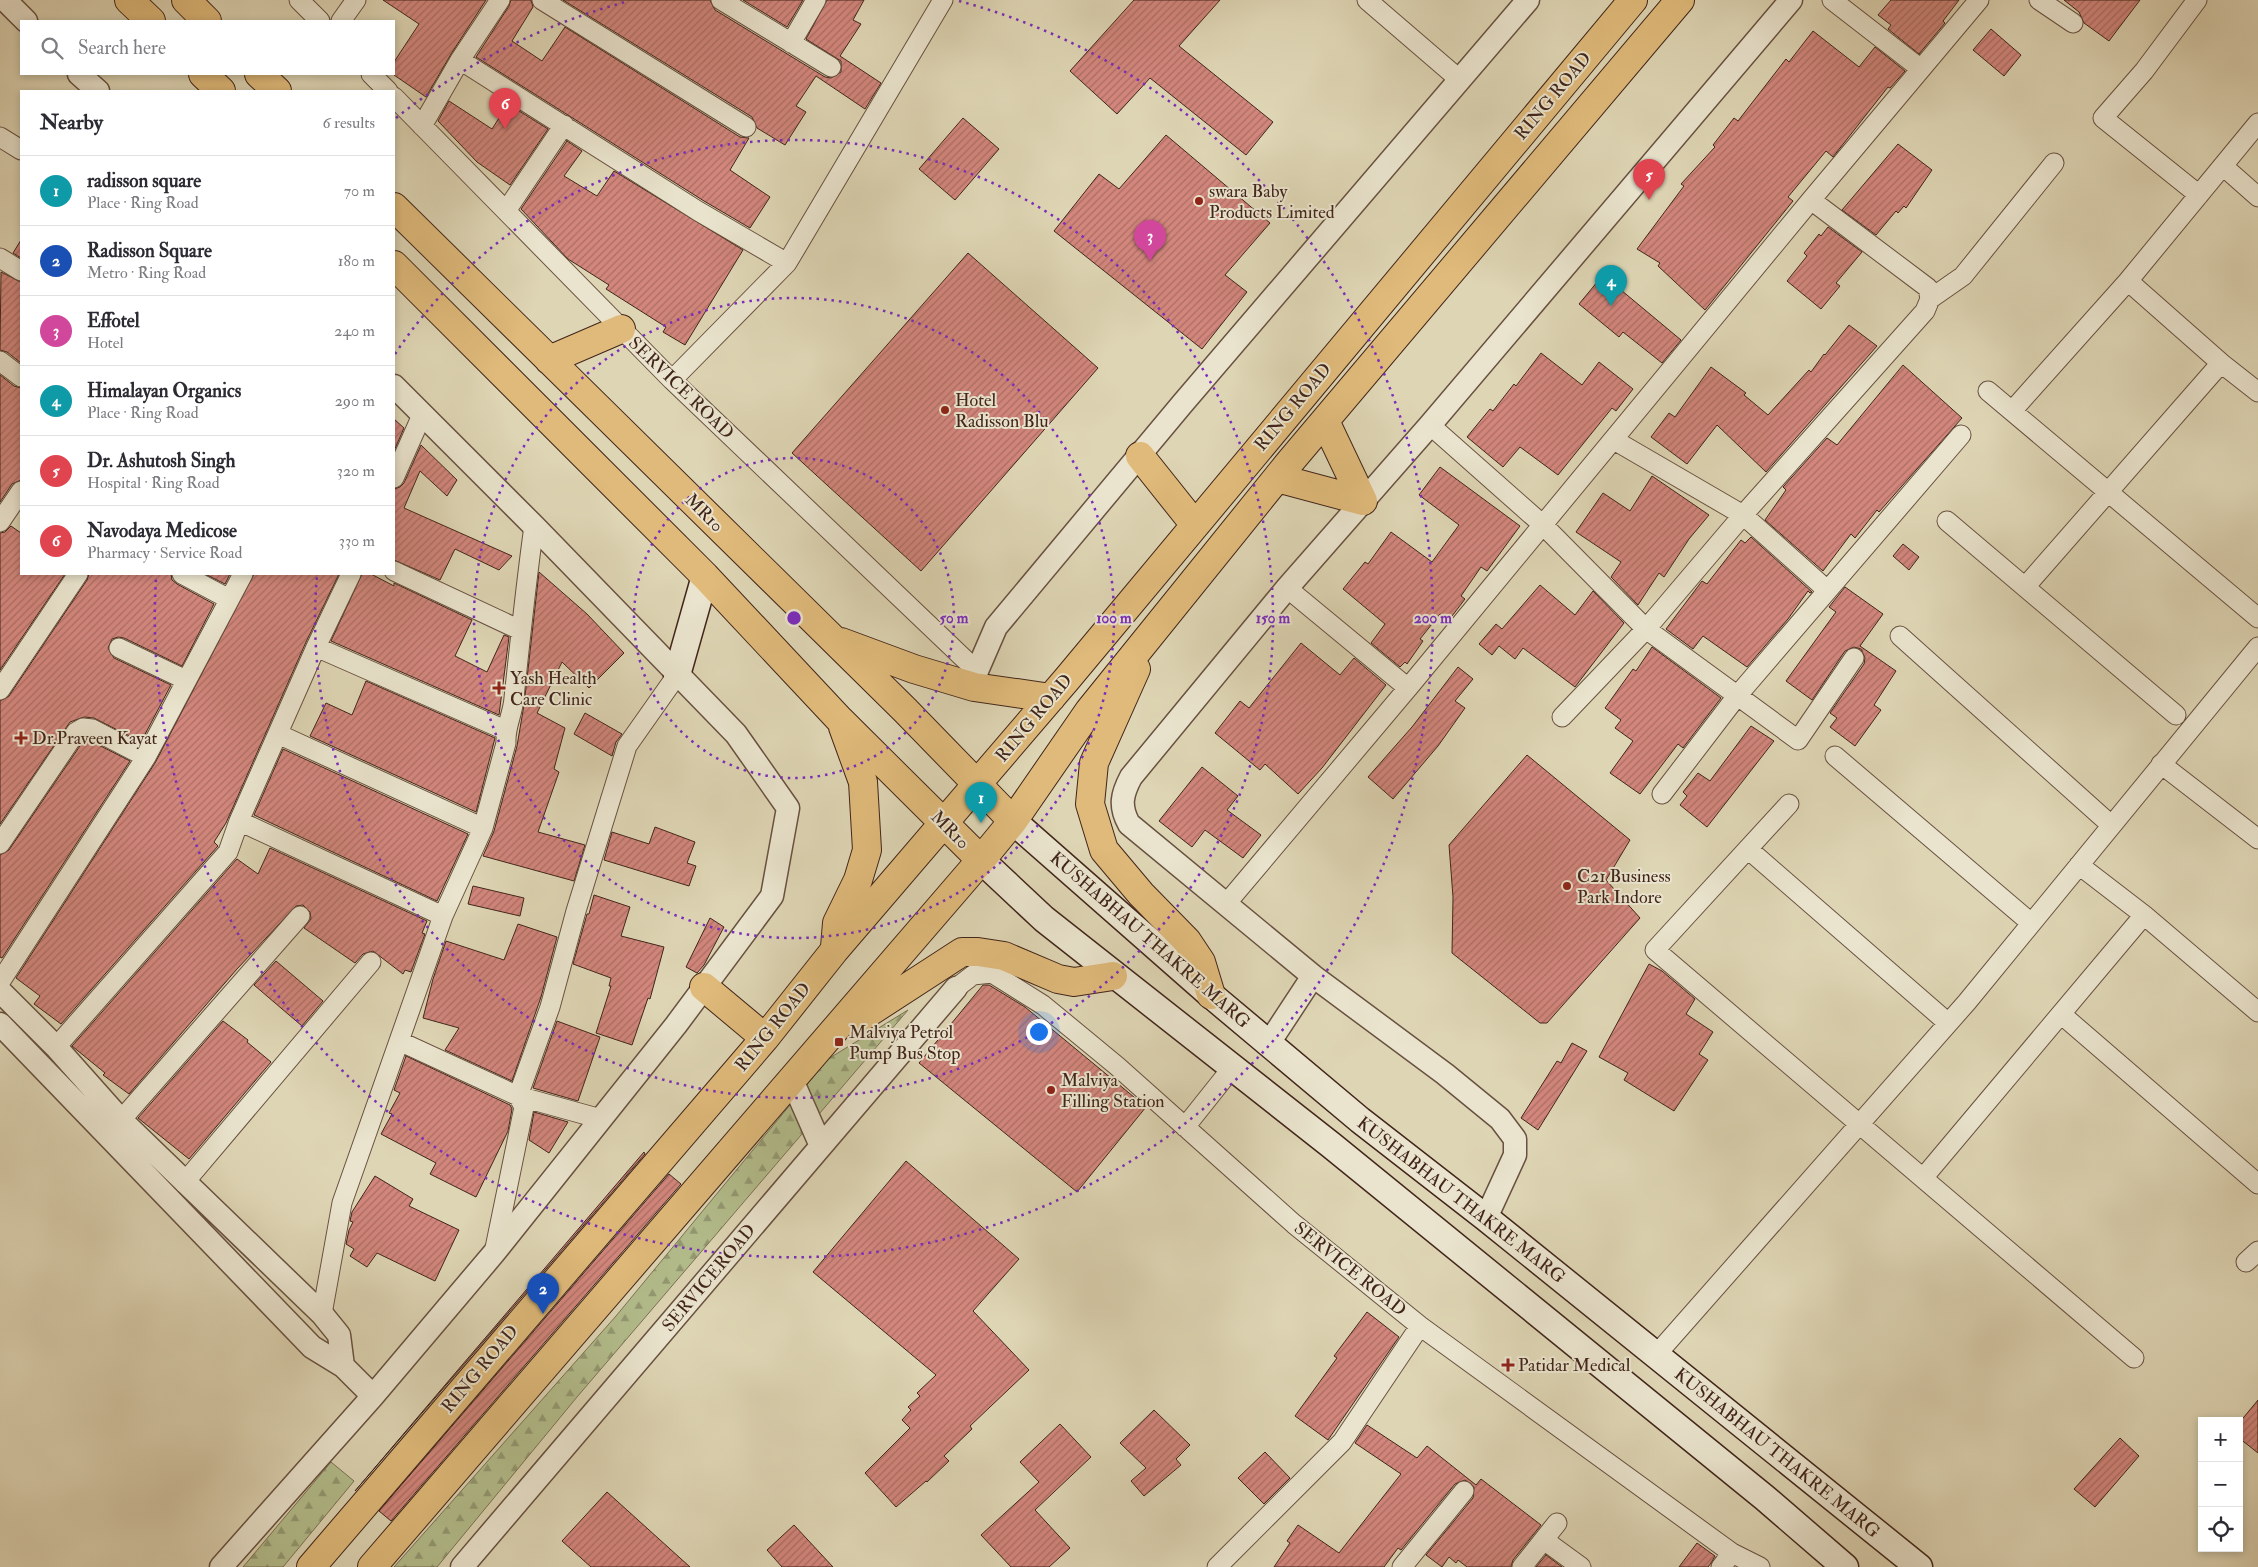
<!DOCTYPE html>
<html lang="en">
<head>
<meta charset="utf-8">
<style>
  body { margin:0; font-family:"IM FELL Double Pica",serif; background:#f2f2f3; color:#2b2b33 }
  .controls { position:absolute; right:15px; bottom:15px; display:grid; overflow:hidden; border-radius:0px; box-shadow:0 2px 8px #0003 }
  .controls button { width:45px; height:45px; display:grid; place-items:center; padding:0; border:0; border-bottom:1px solid #e1e1e2; background:#fff; color:#2b2b33; font:25px sans-serif }
  .you { position:absolute; left:1038px; top:1031px; width:18px; height:18px; margin:-12px; border:4px solid #fff; border-radius:50%; background:#1a73e8; box-shadow:0 0 0 8px #1a73e833 }
  .badge { display:grid; place-items:center; width:32px; height:32px; border-radius:50%; background:#2563eb; color:#fff; font-size:16px; font-weight:700 }
  .pin { position:absolute; translate:-50% -41px; filter:drop-shadow(0 1px 2px #0008) }
  .pin::after { content:''; position:absolute; top:26px; width:18px; height:15px; background:inherit; clip-path:polygon(0 0,100% 0,50% 100%) }
  .list { margin:0; padding:0; list-style:none }
  h2 { display:flex; justify-content:space-between; align-items:center; height:65px; margin:0; padding:0 20px; font-size:21px }
  h2 small { font-size:16px; font-weight:400; color:#7c7c81 }
  .list li { display:grid; grid-template-columns:32px 1fr auto; gap:15px; align-items:center; box-sizing:border-box; height:70px; padding:0 20px; border-top:1px solid #e1e1e2 }
  .list b { display:block; font-size:19px; white-space:nowrap }
  .list p { margin:0; font-size:16px; white-space:nowrap; color:#7c7c81 }
  .list em { font-size:16px; font-style:normal; color:#7c7c81 }
  .icon { flex:none; width:28px; height:28px; fill:none; stroke:currentColor; stroke-width:2; stroke-linecap:round; stroke-linejoin:round }
  .map { position:relative; flex:none; width:2258px; height:1567px; overflow:hidden }
  .search { position:absolute; background:#fff; box-shadow:0 2px 8px #0003; left:20px; top:20px; width:375px; height:55px; display:flex; align-items:center; gap:12px; box-sizing:border-box; padding:0 18px; border-radius:0px; color:#7c7c81; font-size:19px }
  .panel { position:absolute; background:#fff; box-shadow:0 2px 8px #0003; left:20px; top:90px; width:375px; height:485px; border-radius:0px }
  .map>svg:first-child { display:block }
  .forest { fill:url(#forest-firs); stroke:#7a7153 }
  .building { fill:url(#building-hatch); stroke:#41251a }
  .lines { fill:none; stroke-linecap:round; stroke-linejoin:round }
  .minor-casing { stroke:#685140; stroke-width:21 }
  .tertiary-casing { stroke:#685140; stroke-width:25 }
  .secondary-casing { stroke:#41251a; stroke-width:29 }
  .primary-casing { stroke:#41251a; stroke-width:30 }
  .minor { stroke:#eae4ce; stroke-width:19 }
  .tertiary { stroke:#eae4ce; stroke-width:22 }
  .secondary { stroke:#eae4ce; stroke-width:26 }
  .primary { stroke:#dfba7a; stroke-width:28 }
  .ring { fill:none; stroke:#7b2cbf; stroke-width:2.5; stroke-dasharray:2.5 5 }
  .poi-dot { fill:#8f2418; stroke:#eae4ce; stroke-width:2 }
  .labels { text-anchor:middle; dominant-baseline:central; stroke-width:4; stroke-linejoin:round; paint-order:stroke }
  .street-label { font-size:18px; fill:#41251a; stroke:#eae4ce }
  .poi-label { font-size:18px; fill:#41251a; stroke:#eae4ce; text-anchor:start }
  .centre { fill:#7b2cbf; stroke:#eae4ce; stroke-width:2.5 }
  .ring-label { font-size:15px; text-anchor:middle; font-weight:bold; fill:#7b2cbf; stroke:#eae4ce; stroke-width:4; stroke-linejoin:round; paint-order:stroke }
</style>
</head>
<body>
<div class="map">
<svg width="2258" height="1567" viewBox="0 0 2258 1567">
  <defs>
    <pattern id="forest-firs" width="22" height="20" patternUnits="userSpaceOnUse" patternTransform="scale(1.25)"><rect width="22" height="20" fill="#b3bd8c"/><path d="M5 1l3.5 6h-7zM16 11l3.5 6h-7z" fill="#939972"/></pattern>
    <pattern id="building-hatch" width="6" height="6" patternUnits="userSpaceOnUse" patternTransform="scale(1.25)"><rect width="6" height="6" fill="#d2867c"/><path d="M-1 1l2-2M0 6l6-6M5 7l2-2" fill="none" stroke="#ac6d65"/></pattern>
  </defs>
  <rect width="100%" height="100%" fill="#ded5b4"/>
  <filter id="stains"><feTurbulence type="fractalNoise" baseFrequency=".004" numOctaves="4"/><feColorMatrix values="0 0 0 0 .2 0 0 0 0 .09 0 0 0 0 .02 0 0 0 .5 -.17"/></filter>
  <radialGradient id="worn" r=".72"><stop offset=".6" stop-color="#630" stop-opacity="0"/><stop offset="1" stop-color="#630" stop-opacity=".3"/></radialGradient>
  <path class="forest" d="M908 1010 577 1397 437 1567H394L616 1316 828 1059Z
    M331 1462 354 1481 283 1567H243Z"/>
  <path class="building" d="M383 0H486L451 54 426 97 394 75V62L419 24Z
    M511 0H531L533 7 512 41 542 61 565 27 740 137 749 138 730 170 770 197 750 228 704 201 476 57 509 6Z
    M563 0H710L715 10 825 77 831 78 841 72V61L806 39 827 0H864L853 20 861 24 840 56 881 83 865 109 816 76 796 106 806 112 785 145 757 128 752 117Z
    M743 0H803L787 27Z
    M1134 0H1220L1179 46 1273 122 1246 155 1150 78 1117 114 1070 71Z
    M1891 0H1959L1943 21 1945 23 1919 54 1888 29 1891 25 1878 15Z
    M2064 0H2140L2109 41 2084 23 2079 12Z
    M1991 29 2021 55 2004 76 1973 50Z
    M1813 31 1859 67 1875 47 1905 71 1890 88 1888 87 1833 157 1826 151 1788 197 1793 201 1705 310 1658 266 1660 263 1637 249 1684 186 1681 184 1715 147 1713 145 1734 118 1738 121 1786 59 1789 62Z
    M449 101 492 129 508 104 548 129 510 185 477 162 438 121Z
    M963 118 999 149 955 200 919 169Z
    M1166 135 1270 223 1225 275 1247 292 1202 349 1054 231 1099 174 1119 189Z
    M567 141 582 151 564 176 597 196 614 171 743 250 685 345 663 332 666 327 606 289 609 285 568 259 521 209Z
    M1898 144 1932 170 1906 208 1904 206 1898 213 1896 211 1876 235 1842 210Z
    M1828 227 1862 252 1836 283 1840 286 1821 309 1787 281 1807 256 1804 253 1819 234 1821 236Z
    M21 240V258L13 253Z
    M968 253 1098 368 921 571 792 453Z
    M1 272 21 282V363L7 352 0 350Z
    M1603 275 1681 340 1662 363 1623 332 1619 337 1579 304Z
    M1849 325 1877 346 1766 472 1717 425 1687 464 1651 437 1669 413 1675 417 1711 367 1746 393 1744 395 1768 415 1809 370 1811 372 1824 354 1825 355Z
    M1541 353 1582 385 1599 362 1633 389 1616 411 1612 408 1558 475 1520 447 1503 467 1467 437 1490 409 1493 411 1514 384 1516 386Z
    M1903 365 1962 418 1879 512 1877 510 1855 538 1851 534 1823 571 1765 520 1786 490 1783 487 1827 438 1837 445Z
    M0 375 14 386 21 388V480L12 484 0 502Z
    M394 419 404 428 394 451Z
    M421 445 457 480 447 496 420 471 404 508 512 556 499 570 455 549 440 580 394 560V489L400 487 404 483Z
    M1440 467 1520 526 1487 571 1481 567 1461 596 1465 599 1449 620 1440 614 1420 639 1423 641 1407 664 1405 662 1400 667 1371 643 1385 624 1343 589 1365 562 1368 564 1391 532 1432 562 1459 525 1419 495Z
    M1652 476 1709 515 1689 539 1664 577 1659 573 1638 605 1611 577 1621 562 1576 532 1603 493 1630 511Z
    M11 526 21 533V574H65L0 670V533L5 532Z
    M1751 537 1812 592 1810 593 1808 591 1788 619 1747 667 1703 636 1693 649 1666 629 1702 581 1707 584 1741 540 1745 543Z
    M1903 544 1919 557 1909 570 1893 556Z
    M539 572 587 614 624 653 589 688 562 662 537 713 565 728 554 769 559 772 538 832 585 845 574 881 483 856 494 831 517 746 524 705Z
    M89 574H171L172 580 177 584 214 604 182 666 124 638 118 637 112 639 108 648 114 658 171 685 141 742 94 718 84 717 70 722 0 824V701L9 696 87 580Z
    M205 574H230L225 584Z
    M254 574H339L306 642 226 823 214 842 218 846 61 1024 34 1004 40 996 16 978 155 763Z
    M362 574H371L394 586V583L472 620 455 656 487 672 504 635 509 637 499 715 331 641Z
    M1540 585 1575 615 1593 591 1624 623 1575 687 1523 648 1515 659 1499 646 1492 655 1479 644 1496 624 1502 629Z
    M1845 587 1883 614 1860 646 1896 671 1874 705 1881 710 1855 746 1830 727 1837 718 1830 713 1864 664 1865 658 1861 649 1854 647 1845 651 1812 700 1786 681 1836 612 1829 607Z
    M1301 643 1340 675 1354 658 1386 685 1322 768 1298 794 1265 764 1260 770 1215 733 1240 701 1249 708Z
    M1652 647 1721 698 1683 748 1678 744 1640 794 1610 773 1633 741 1615 728 1621 720 1605 708 1633 669 1636 671Z
    M1458 667 1473 679 1455 701 1465 708 1438 746 1393 799 1368 777 1412 727Z
    M366 681 495 738 476 812 310 736 326 703 352 715Z
    M585 713 622 734 616 742 612 756 574 734Z
    M1751 726 1774 741 1707 827 1680 805 1687 796 1683 792 1698 773 1710 781Z
    M84 740H89L130 761 2 958 0 957V855L9 850Z
    M283 749 468 834 437 901 254 815Z
    M1527 755 1630 840 1606 880 1640 918 1547 1023H1540L1452 953 1453 897 1449 845Z
    M1202 767 1238 796 1227 810 1261 835 1243 858 1205 830 1192 847 1159 821Z
    M655 827 695 842 687 863 696 866 689 886 604 860 612 832 649 844Z
    M270 848 427 921 422 933 425 934 411 972 405 970 403 974 373 951 363 954 355 963 304 928 311 919 310 912 303 905 296 906 237 969 129 1094 103 1075 105 1073 72 1046 237 859 258 874Z
    M473 886 524 898 520 916 468 904Z
    M594 895 630 907 621 936 664 947 650 999 648 998 632 1045 596 1033 611 986H609L611 978 573 964 587 914H589Z
    M710 918 724 927 704 965 697 973 686 967Z
    M518 924 557 937 541 997 512 1081 445 1050 459 1028 423 1018 433 979 446 941 504 960Z
    M276 961 323 1001 302 1026 254 985Z
    M1649 964 1662 971 1695 999 1686 1014 1713 1032 1699 1054 1708 1060 1674 1111 1624 1080 1628 1073 1599 1057Z
    M983 985H989L1025 1007 1146 1107 1077 1192 919 1063Z
    M223 1021 248 1040 247 1042 271 1062 189 1159 138 1118Z
    M557 1021 600 1037 578 1101 533 1088Z
    M1572 1043 1587 1051 1538 1130 1521 1118 1557 1061 1561 1063Z
    M406 1056 510 1105 512 1109 508 1131 476 1197 430 1174 436 1163 381 1134 392 1114 389 1113 400 1093 394 1090Z
    M534 1112 568 1122 549 1153 529 1140Z
    M644 1152 645 1154 355 1491 451 1378Z
    M906 1161 1019 1259 973 1311 1029 1370 970 1426 972 1429 944 1456 949 1461 927 1482 926 1481 896 1507 865 1473 910 1428 902 1420 911 1410 908 1407 920 1396 917 1393 936 1375 813 1272Z
    M669 1174 681 1184 391 1521 379 1511Z
    M375 1176 413 1199 409 1206 459 1230 435 1281 377 1253 367 1267 350 1256 354 1249 346 1244 349 1230 353 1222 350 1221 352 1212Z
    M1367 1312 1399 1337 1328 1440 1295 1416 1337 1358 1334 1356Z
    M2258 1400V1453L2239 1438V1423Z
    M1154 1410 1190 1445 1176 1459 1181 1465 1144 1496 1131 1481 1146 1468 1120 1443Z
    M1060 1424 1091 1457 1035 1510 1070 1548 1049 1567H1011L981 1535 1039 1482 1020 1462Z
    M1367 1425 1417 1458 1427 1446 1476 1485 1481 1479 1541 1525 1513 1560 1511 1567H1467L1458 1560 1456 1563 1449 1557 1442 1567 1426 1555 1473 1498 1474 1487 1465 1480 1455 1484 1401 1550 1398 1548 1384 1567H1274L1290 1543 1287 1541 1298 1525 1339 1553 1401 1474 1355 1443Z
    M2120 1438 2139 1456 2095 1507 2074 1489Z
    M1265 1452 1290 1478 1264 1504 1238 1478Z
    M607 1492 690 1567H591L562 1541Z
    M794 1525 833 1567H782L767 1550Z
    M1697 1543 1715 1556 1711 1563 1708 1567H1679Z
    M1546 1555 1562 1567H1536Z"/>
  <g class="lines">
    <defs>
      <path id="minor" d="M299 0 320 21
        M542 0 746 127
        M721 0 831 67
        M1367 0 1460 80
        M1832 0 1921 69
        M2039 0 2073 23
        M2197 0 2144 71 2103 118 2199 195
        M341 21 356 0
        M791 43 816 0
        M460 60 698 211 787 263
        M371 74 388 91
        M394 97 672 380 977 671
        M422 126 460 60 500 0
        M0 137 21 150
        M2223 166 2258 197
        M506 211 564 125
        M0 258 21 271
        M1930 299 1963 276 2054 163
        M0 361 21 377
        M2221 363 2258 392
        M672 380 787 263 943 0
        M1988 391 2258 618
        M2012 411 2128 281
        M1430 425 1543 525 1646 629 1798 740 1854 658
        M1614 440 1743 515 1827 590
        M394 478 422 415
        M1947 521 2176 715
        M0 522 21 491
        M394 571 520 630
        M182 574 229 599
        M2025 587 2221 363 2128 281 2258 123
        M1287 588 1408 688 1811 200 1979 0
        M1900 636 2111 825
        M316 647 505 730
        M119 648 186 680
        M0 690 78 574
        M1562 717 1646 629 1743 515 1925 311 1930 299 1928 288 1811 200
        M278 734 483 828
        M1835 756 2031 923
        M2161 764 2258 839
        M1662 794 1737 696 1961 435
        M1789 804 1655 950 2134 1358
        M239 821 443 916
        M0 844 76 732 83 728 92 729 146 757
        M1748 849 1948 1023
        M2079 865 2144 915 2258 1012
        M1226 904 1408 688
        M0 982 146 757 243 574
        M956 988 973 975 992 973 1043 1005 1117 1066 1294 1224 1420 1326 1732 1553 1760 1567
        M2061 1014 2258 1184
        M399 1041 518 1096 601 1119
        M56 1047 228 852 239 821 316 647 351 574
        M121 1120 300 916
        M1185 1127 1232 1068
        M1923 1178 2144 915
        M184 1183 371 962
        M494 1253 524 1107 518 1096 550 1007 576 911 627 746 677 675
        M2246 1262 2258 1251
        M322 1314 342 1203 443 916 483 828 506 743C505 726 513 714 514 698 520 641 526 583 534 526
        M1656 1355 1967 1002 2258 647
        M1544 1540 1581 1567
        M1217 1567 1342 1442 1420 1326
        M1402 1567 1464 1491
        M1522 1567 1557 1523
        M1721 1567 1732 1553"/>
      <path id="tertiary" d="M5 0 26 21
        M79 74 98 91
        M974 687 977 671 996 627 1183 403 1528 0
        M0 991 56 1047 121 1120 322 1314 339 1335 343 1366
        M0 1024 312 1347 343 1366 373 1396
        M1269 1043 1313 976
        M792 1080 821 1146
        M1486 1218 1515 1155V1139L1500 1119 1445 1074 1313 976 1129 824C1119 806 1122 794 1131 777L1287 588 1430 425 1791 0
        M221 1567 373 1396 494 1253 676 1025 772 896 788 808 736 734 534 526 394 386
        M462 1567 956 988"/>
      <path id="secondary" d="M677 675 705 576
        M1013 821 1211 995 1360 1120 1486 1218 1919 1567
        M981 860 1044 919 1331 1145 1765 1498 1845 1567"/>
      <path id="primary" d="M129 0 151 21
        M186 0 207 21
        M203 74 221 91
        M259 74 277 91
        M394 207 904 709 1013 821
        M394 265 705 576 840 720 981 860
        M549 360 621 329
        M1325 421 1363 501
        M1140 456 1195 525
        M1277 478 1363 501
        M841 642 914 669 974 687 1051 698
        M1136 669 1094 763 1090 804 1104 850 1141 894 1187 941 1201 962 1211 995
        M835 947 837 923 858 880 867 850 863 782 843 727
        M704 987 765 1038
        M854 1022 962 952H978L1004 956 1058 979 1074 982 1113 976
        M311 1567 765 1038 834 951 1067 679 1633 0
        M372 1567 981 860 1013 821 1089 711 1289 463 1680 0"/>
    </defs>
    <use href="#minor" class="minor-casing"/>
    <use href="#tertiary" class="tertiary-casing"/>
    <use href="#secondary" class="secondary-casing"/>
    <use href="#primary" class="primary-casing"/>
    <use href="#minor" class="minor"/>
    <use href="#tertiary" class="tertiary"/>
    <use href="#secondary" class="secondary"/>
    <use href="#primary" class="primary"/>
  </g>
  <g class="ring">
    <circle cx="794" cy="618" r="160"/>
    <circle cx="794" cy="618" r="320"/>
    <path d="M395 354A479 479 0 1 1 317 576"/>
    <path d="M396 118A639 639 0 0 1 629 1M959 1A639 639 0 1 1 156 579"/>
  </g>
  <g class="poi-dot">
    <circle cx="1199" cy="201" r="5"/>
    <circle cx="945" cy="410" r="5"/>
    <path d="M496.5 680.5h5v5h5v5h-5v5h-5v-5h-5v-5h5z"/>
    <path d="M18.5 730.5h5v5h5v5h-5v5h-5v-5h-5v-5h5z"/>
    <circle cx="1567" cy="886" r="5"/>
    <rect x="834" y="1037" width="10" height="10" rx="2.5"/>
    <circle cx="1051" cy="1090" r="5"/>
    <path d="M1505.5 1357.5h5v5h5v5h-5v5h-5v-5h-5v-5h5z"/>
  </g>
  <g class="labels">
    <g class="street-label">
      <text transform="translate(1553 96) rotate(-50)">RING ROAD</text>
      <text transform="translate(681 388) rotate(44)">SERVICE ROAD</text>
      <text transform="translate(1293 407) rotate(-50)">RING ROAD</text>
      <text transform="translate(704 513) rotate(45)">MR10</text>
      <text transform="translate(1034 718) rotate(-50)">RING ROAD</text>
      <text transform="translate(950 830) rotate(45)">MR10</text>
      <text transform="translate(1150 940) rotate(41)">KUSHABHAU THAKRE MARG</text>
      <text transform="translate(773 1027) rotate(-51)">RING ROAD</text>
      <text transform="translate(1461 1200) rotate(38)">KUSHABHAU THAKRE MARG</text>
      <text transform="translate(1350 1269) rotate(39)">SERVICE ROAD</text>
      <text transform="translate(709 1278) rotate(-50)">SERVICEROAD</text>
      <text transform="translate(480 1369) rotate(-50)">RING ROAD</text>
      <text transform="translate(1777 1453) rotate(39)">KUSHABHAU THAKRE MARG</text>
    </g>
    <g class="poi-label">
      <text x="1209" y="191">swara Baby<tspan x="1209" dy="21">Products Limited</tspan></text>
      <text x="955" y="400">Hotel<tspan x="955" dy="21">Radisson Blu</tspan></text>
      <text x="510" y="678">Yash Health<tspan x="510" dy="21">Care Clinic</tspan></text>
      <text x="32" y="738">Dr.Praveen Kayat</text>
      <text x="1577" y="876">C21 Business<tspan x="1577" dy="21">Park Indore</tspan></text>
      <text x="849" y="1032">Malviya Petrol<tspan x="849" dy="21">Pump Bus Stop</tspan></text>
      <text x="1061" y="1080">Malviya<tspan x="1061" dy="21">Filling Station</tspan></text>
      <text x="1518" y="1365">Patidar Medical</text>
    </g>
  </g>
  <circle cx="794" cy="618" r="8" class="centre"/>
  <g class="ring-label">
    <text x="954" y="623">50 m</text>
    <text x="1114" y="623">100 m</text>
    <text x="1273" y="623">150 m</text>
    <text x="1433" y="623">200 m</text>
  </g>
  <rect width="100%" height="100%" filter="url(#stains)"/>
  <rect width="100%" height="100%" fill="url(#worn)"/>
</svg>
<div class="controls">
<button>+</button>
<button>−</button>
<button><svg class="icon" aria-label="locate" viewBox="0 0 24 24"><circle cx="12" cy="12" r="6"/><path d="M12 2v4M12 18v4M2 12h4M18 12h4"/></svg></button>
</div>
<div class="you"></div>
<div class="pin badge" style="left:981px;top:823px;background:#0f9aa8">1</div>
<div class="pin badge" style="left:543px;top:1314px;background:#1a4fb4">2</div>
<div class="pin badge" style="left:1150px;top:261px;background:#d1479c">3</div>
<div class="pin badge" style="left:1611px;top:306px;background:#0f9aa8">4</div>
<div class="pin badge" style="left:1649px;top:200px;background:#e0444e">5</div>
<div class="pin badge" style="left:505px;top:129px;background:#e0444e">6</div>
<div class="search"><svg class="icon" aria-label="search" viewBox="0 0 24 24"><circle cx="10" cy="10" r="6"/><path d="M15 15l6 6"/></svg>Search here</div>
<section class="panel">
<h2>Nearby<small>6 results</small></h2>
<ul class="list">
<li><span class="badge" style="background:#0f9aa8">1</span><div><b>radisson square</b><p>Place · Ring Road</p></div><em>70 m</em></li>
<li><span class="badge" style="background:#1a4fb4">2</span><div><b>Radisson Square</b><p>Metro · Ring Road</p></div><em>180 m</em></li>
<li><span class="badge" style="background:#d1479c">3</span><div><b>Effotel</b><p>Hotel</p></div><em>240 m</em></li>
<li><span class="badge" style="background:#0f9aa8">4</span><div><b>Himalayan Organics</b><p>Place · Ring Road</p></div><em>290 m</em></li>
<li><span class="badge" style="background:#e0444e">5</span><div><b>Dr. Ashutosh Singh</b><p>Hospital · Ring Road</p></div><em>320 m</em></li>
<li><span class="badge" style="background:#e0444e">6</span><div><b>Navodaya Medicose</b><p>Pharmacy · Service Road</p></div><em>330 m</em></li>
</ul>
</section>
</div>
</body>
</html>
